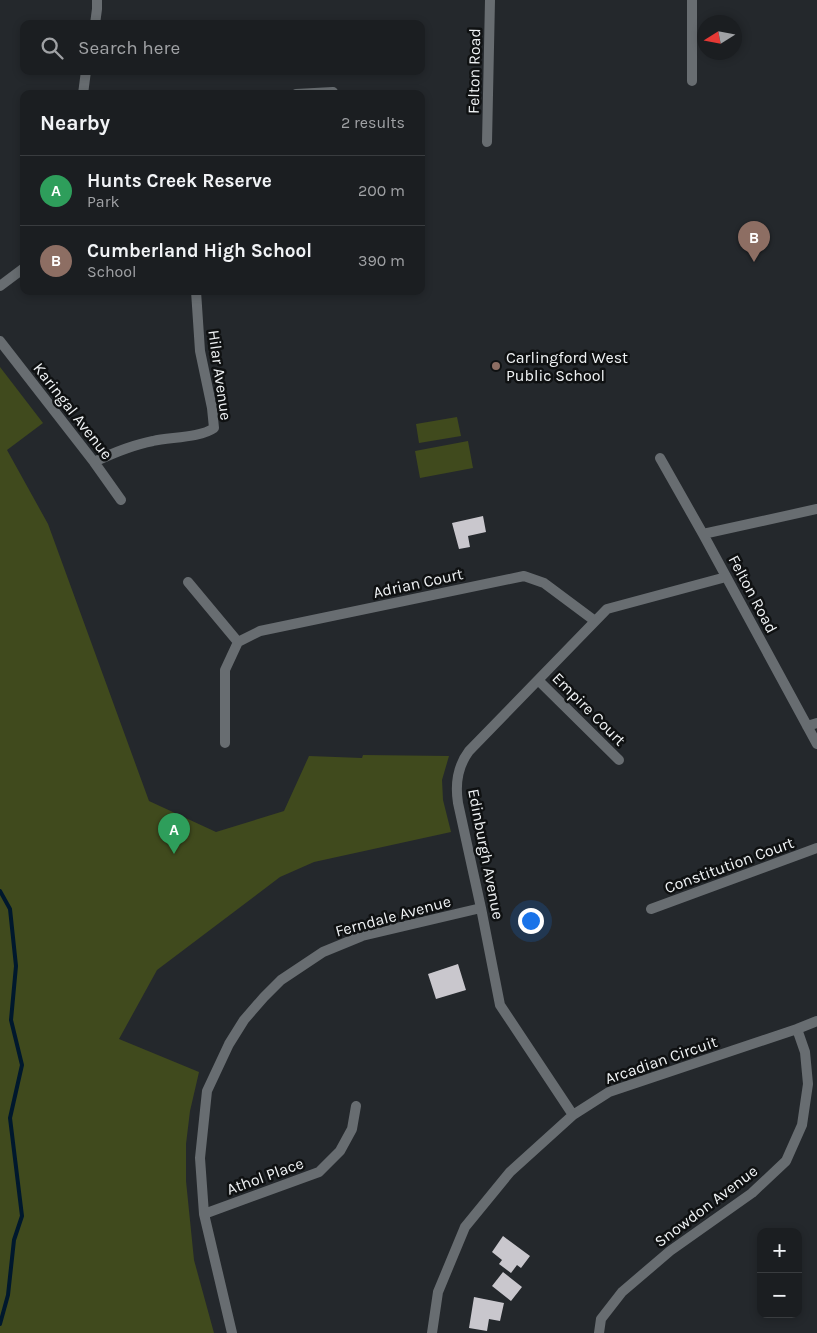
<!DOCTYPE html>
<html lang="en">
<head>
<meta charset="utf-8">
<style>
  body { margin:0; font-family:Karla,sans-serif; background:#282b2e; color:#f1f3f6 }
  .controls { position:absolute; right:15px; bottom:15px; display:grid; overflow:hidden; border-radius:10px; box-shadow:0 2px 8px #0003 }
  .controls button { width:45px; height:45px; display:grid; place-items:center; padding:0; border:0; border-bottom:1px solid #393c3f; background:#1b1e21; color:#f1f3f6; font:25px sans-serif }
  .compass { position:absolute; left:697px; top:15px; width:45px; height:45px; border-radius:50%; background:#1b1e21; box-shadow:0 2px 8px #0003; rotate:259deg }
  .you { position:absolute; left:530px; top:920px; width:18px; height:18px; margin:-12px; border:4px solid #fff; border-radius:50%; background:#1a73e8; box-shadow:0 0 0 8px #1a73e833 }
  .badge { display:grid; place-items:center; width:32px; height:32px; border-radius:50%; background:#b2adf9; color:#fff; font-size:16px; font-weight:700 }
  .pin { position:absolute; translate:-50% -41px; filter:drop-shadow(0 1px 2px #0008) }
  .pin::after { content:''; position:absolute; top:26px; width:18px; height:15px; background:inherit; clip-path:polygon(0 0,100% 0,50% 100%) }
  .list { margin:0; padding:0; list-style:none }
  h2 { display:flex; justify-content:space-between; align-items:center; height:65px; margin:0; padding:0 20px; font-size:21px }
  h2 small { font-size:16px; font-weight:400; color:#a0a2a5 }
  .list li { display:grid; grid-template-columns:32px 1fr auto; gap:15px; align-items:center; box-sizing:border-box; height:70px; padding:0 20px; border-top:1px solid #393c3f }
  .list b { display:block; font-size:19px; white-space:nowrap }
  .list p { margin:0; font-size:16px; white-space:nowrap; color:#a0a2a5 }
  .list em { font-size:16px; font-style:normal; color:#a0a2a5 }
  .icon { flex:none; width:28px; height:28px; fill:none; stroke:currentColor; stroke-width:2; stroke-linecap:round; stroke-linejoin:round }
  .map { position:relative; flex:none; width:817px; height:1333px; overflow:hidden }
  .search { position:absolute; background:#1b1e21; box-shadow:0 2px 8px #0003; left:20px; top:20px; width:405px; height:55px; display:flex; align-items:center; gap:12px; box-sizing:border-box; padding:0 18px; border-radius:10px; color:#a0a2a5; font-size:19px }
  .panel { position:absolute; background:#1b1e21; box-shadow:0 2px 8px #0003; left:20px; top:90px; width:405px; height:205px; border-radius:10px }
  .map>svg:first-child { display:block }
  .green { fill:#404a1d }
  .lines { fill:none; stroke-linecap:round; stroke-linejoin:round }
  .stream { stroke:#00182d; stroke-width:4 }
  .building { fill:#c9c7cd }
  .street { stroke:#686d71; stroke-width:10 }
  .education-dot { fill:#8d6e63; stroke:#0f1112; stroke-width:2 }
  .labels { text-anchor:middle; dominant-baseline:central; stroke-width:5; stroke-linejoin:round; paint-order:stroke }
  .street-label { font-size:16px; fill:#f0f3f5; stroke:#0f1112 }
  .poi-label { font-size:16px; fill:#f0f3f5; stroke:#0f1112; text-anchor:start }
</style>
</head>
<body>
<div class="map">
<svg width="817" height="1333" viewBox="0 0 817 1333">
  <rect width="100%" height="100%" fill="#24282c"/>
  <path class="green" d="M0 367 43 423 7 450 48 524 149 801 216 832 284 811 309 756 362 758 363 755 449 756 442 780 443 800 451 832 314 862 280 877 157 970 119 1039 199 1072 190 1111 186 1144V1181L194 1260 214 1333H0Z
    M457 417 461 436 419 443 416 424Z
    M468 441 473 468 420 478 415 451Z"/>
  <g class="lines">
    <path class="stream" d="M0 891 10 909 16 966 11 1020 22 1065 10 1118 22 1216 14 1240 8 1295 0 1324"/>
  </g>
  <path class="building" d="M483 516 486 532 468 536 470 547 459 549 452 523Z
    M458 964 466 990 436 999 428 974Z
    M503 1236 530 1256 521 1268 517 1265 511 1273 499 1264 502 1260 492 1252Z
    M503 1272 522 1287 511 1301 492 1286Z
    M474 1297 504 1303 500 1321 489 1319 487 1331 469 1328Z"/>
  <g class="lines">
    <path class="street" d="M95 24 97 9V0
      M692 81V0
      M83 94 86 71
      M296 94 333 92
      M487 142 490 0
      M0 286 24 268
      M0 341 94 462 121 500
      M660 458 703 534 817 744
      M94 462C113 453 132 445 153 441 170 437 200 438 214 428L212 408 200 351 196 291
      M703 534 817 509
      M188 582 238 642
      M538 680 619 760
      M807 726 817 723
      M225 743V670L238 642 260 631 524 576 544 583 595 621
      M651 909 817 848
      M573 1115 500 1005 481 908 458 803C455 784 457 767 469 751L607 609 726 577
      M204 1214 319 1172 340 1151 352 1129 356 1106
      M232 1333 204 1214 200 1158 207 1091 229 1044 244 1020 264 997 281 980 323 952 362 936 481 908
      M432 1333 438 1292 465 1227 510 1172 573 1115 609 1092 797 1029 817 1021
      M599 1333 601 1319 622 1292 670 1251 752 1193 786 1161 802 1125 808 1084 805 1052 797 1029"/>
  </g>
  <circle class="education-dot" cx="496" cy="366" r="5"/>
  <g class="labels">
    <g class="street-label">
      <text transform="translate(474 71) rotate(-89)">Felton Road</text>
      <text transform="translate(220 375) rotate(82)">Hilar Avenue</text>
      <text transform="translate(73 411) rotate(52)">Karingal Avenue</text>
      <text transform="translate(418 583) rotate(-12)">Adrian Court</text>
      <text transform="translate(753 594) rotate(62)">Felton Road</text>
      <text transform="translate(589 709) rotate(45)">Empire Court</text>
      <text transform="translate(486 854) rotate(79)">Edinburgh Avenue</text>
      <text transform="translate(729 865) rotate(-20)">Constitution Court</text>
      <text transform="translate(393 916) rotate(-15)">Ferndale Avenue</text>
      <text transform="translate(661 1060) rotate(-19)">Arcadian Circuit</text>
      <text transform="translate(265 1176) rotate(-20)">Athol Place</text>
      <text transform="translate(706 1206) rotate(-37)">Snowdon Avenue</text>
    </g>
    <g class="poi-label">
      <text x="506" y="357">Carlingford West<tspan x="506" dy="18">Public School</tspan></text>
    </g>
  </g>
</svg>
<div class="controls">
<button>+</button>
<button>−</button>
</div>
<svg class="compass" viewBox="-18 -18 36 36"><path d="M0-13l5 13h-10z" fill="#e53935"/><path d="M0 13l5-13h-10z" fill="#a0a2a5"/></svg>
<div class="you"></div>
<div class="pin badge" style="left:174px;top:854px;background:#2e9e5b">A</div>
<div class="pin badge" style="left:754px;top:262px;background:#8d6e63">B</div>
<div class="search"><svg class="icon" aria-label="search" viewBox="0 0 24 24"><circle cx="10" cy="10" r="6"/><path d="M15 15l6 6"/></svg>Search here</div>
<section class="panel">
<h2>Nearby<small>2 results</small></h2>
<ul class="list">
<li><span class="badge" style="background:#2e9e5b">A</span><div><b>Hunts Creek Reserve</b><p>Park</p></div><em>200 m</em></li>
<li><span class="badge" style="background:#8d6e63">B</span><div><b>Cumberland High School</b><p>School</p></div><em>390 m</em></li>
</ul>
</section>
</div>
</body>
</html>
